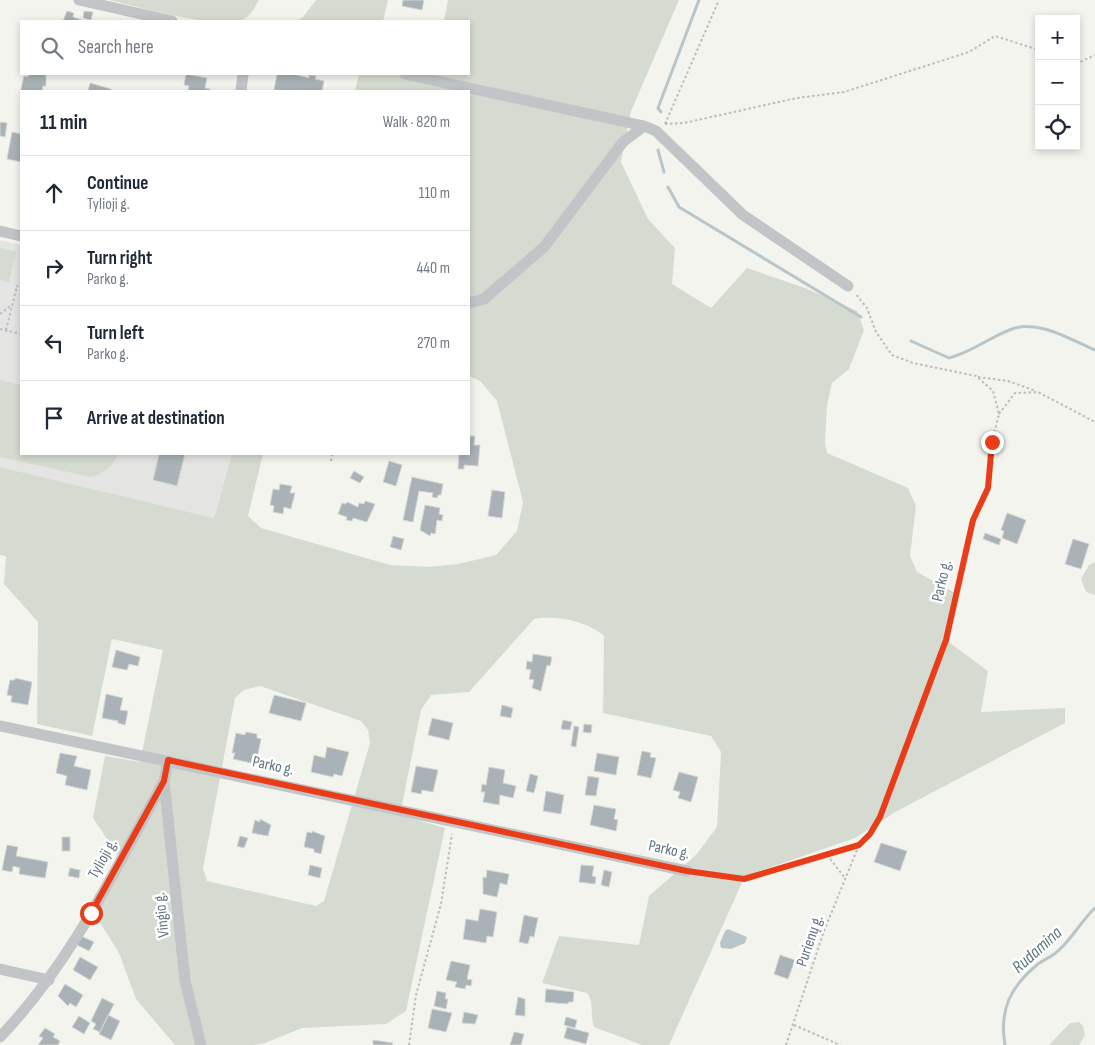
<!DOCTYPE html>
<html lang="en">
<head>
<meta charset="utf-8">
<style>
  body { margin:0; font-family:"Sofia Sans Condensed",sans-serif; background:#f2f2f3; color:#1f2937 }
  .controls { position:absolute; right:15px; top:15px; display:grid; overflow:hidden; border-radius:0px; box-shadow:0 2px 8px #0003 }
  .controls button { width:45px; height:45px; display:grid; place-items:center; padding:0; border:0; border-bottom:1px solid #e0e1e3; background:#fff; color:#1f2937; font:25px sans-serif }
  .stop { position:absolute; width:15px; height:15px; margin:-11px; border:4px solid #e93d1a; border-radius:50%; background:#fff }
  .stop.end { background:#e93d1a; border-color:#fff; box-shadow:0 1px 5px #0008 }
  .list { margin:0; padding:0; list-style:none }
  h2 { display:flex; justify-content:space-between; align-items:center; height:65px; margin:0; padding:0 20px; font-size:21px }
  h2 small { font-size:16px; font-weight:400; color:#747a83 }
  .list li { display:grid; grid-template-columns:32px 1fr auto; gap:15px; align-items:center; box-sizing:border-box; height:75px; padding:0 20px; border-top:1px solid #e0e1e3 }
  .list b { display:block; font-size:19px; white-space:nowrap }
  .list p { margin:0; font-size:16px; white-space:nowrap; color:#747a83 }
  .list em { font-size:16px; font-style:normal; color:#747a83 }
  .icon { flex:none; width:28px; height:28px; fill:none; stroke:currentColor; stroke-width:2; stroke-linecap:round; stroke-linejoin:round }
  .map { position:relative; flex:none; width:1095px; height:1045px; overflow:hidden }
  .search { position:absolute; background:#fff; box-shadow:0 2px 8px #0003; left:20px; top:20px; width:450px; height:55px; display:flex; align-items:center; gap:12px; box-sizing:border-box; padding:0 18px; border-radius:0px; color:#747a83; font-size:19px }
  .panel { position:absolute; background:#fff; box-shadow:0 2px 8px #0003; left:20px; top:90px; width:450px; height:365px; border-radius:0px }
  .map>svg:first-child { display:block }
  .built { fill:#e4e5e3 }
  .green { fill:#d5dbd0; fill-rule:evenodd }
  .water { fill:#b8c6c9 }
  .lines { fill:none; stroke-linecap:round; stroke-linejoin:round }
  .stream { stroke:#b8c6c9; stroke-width:3 }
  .building { fill:#a9b2b6; stroke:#d5d5d2 }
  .path { stroke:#babdbf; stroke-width:2; stroke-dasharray:2.5 2.5; stroke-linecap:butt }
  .street { stroke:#c1c5c8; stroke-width:11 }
  .route { stroke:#e93d1a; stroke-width:6 }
  .labels { text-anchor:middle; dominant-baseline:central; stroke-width:5; stroke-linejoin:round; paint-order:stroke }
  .street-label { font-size:16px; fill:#617582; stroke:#fff }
  .water-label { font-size:18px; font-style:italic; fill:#5d787f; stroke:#fff }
</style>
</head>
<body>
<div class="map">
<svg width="1095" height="1045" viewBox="0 0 1095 1045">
  <rect width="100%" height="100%" fill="#f4f4ef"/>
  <path class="built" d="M0 240 21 245V454H232L214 518 0 467Z"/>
  <path class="green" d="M109 0H259C256 5 253 12 248 16 228 34 136 6 109 0Z
    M316 0H388L383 21H296L303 17Z
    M448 0H679L631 111 621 162 648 219 675 248 672 284 711 308 747 268 805 288 857 311 864 330 849 369 832 383 827 405 825 443 827 453 908 488 916 506 910 556 917 572 955 593 946 640 988 671 981 712 1065 708V723L897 811 855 838 745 876 669 1045H642L594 1027C590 1016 594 1001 587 993L542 983 559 936 639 945 649 896 696 855 717 827 721 752 711 736 603 713 604 636C587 621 556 615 534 619L469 692 431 695 421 710 400 815 445 828 406 1011 386 1024 302 1028 265 1043 254 1045H175L136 999 119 953 96 916 123 863 93 818 105 756 140 762 163 650 112 639 92 736 37 724 38 622 4 584 6 556 0 555V467L214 518 232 454H263L248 516 261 528 390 565 429 567 458 564 496 555 517 531 523 502 497 401 480 381 469 376V91H355L359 74H469V21H444ZM260 686 361 721 368 730 370 743 324 901 316 906 207 881 203 868 235 698 244 690Z
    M0 248 16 252 9 282 0 280Z
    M0 380 21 385V454H118C112 467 105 473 91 477L0 457Z
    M1095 562V595L1086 592 1081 579 1089 565Z
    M1079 1022 1083 1026 1085 1035 1079 1045H1049L1070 1023Z"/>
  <path class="water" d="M728 929 747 937 745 943 731 949 721 948 720 943 725 931Z"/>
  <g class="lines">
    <path class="stream" d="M661 112 658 108 699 0
      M658 150 664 172
      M668 187 679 207 861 317
      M911 341 949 358C972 352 990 337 1012 329 1038 319 1071 340 1095 350
      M1005 1045C999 1010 1010 987 1038 964 1045 959 1054 956 1060 949 1073 937 1082 920 1095 908"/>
  </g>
  <path class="building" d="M403 0H424L422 10 402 6Z
    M67 11 74 13 73 17 85 21H63Z
    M84 11 93 12 91 20 83 18Z
    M29 74H46V86H43L42 91H21L20 93 24 76 28 77Z
    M186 74 207 78 205 88 210 89V91H188L189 86 184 85Z
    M277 74H293L309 78V75L316 76 315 79 324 81 322 91 274 90Z
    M90 83 111 89V91H88Z
    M0 122 7 123 5 137 0 136Z
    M12 132 21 134V162L7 159Z
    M469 436H475L474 445H480L478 466 464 465V469H458L459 454H469Z
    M159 454H185L177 486 153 480Z
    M389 461 402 465 396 486 383 482Z
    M354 471 364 477 360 483 350 478Z
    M412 477 443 484 441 495H438L437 498 432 497 433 493 419 491 413 522 403 520Z
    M280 484 292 486 290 493H295L291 509 284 507 283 514 273 512 274 506 270 505 273 489 279 490Z
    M492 490 505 492 502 518 488 516Z
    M365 501 375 504 367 522 353 518 352 521 346 520 347 517 338 514 342 503 346 504 347 502 358 507 359 503 364 504Z
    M425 505 440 508 439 514 443 515 442 521 437 520 435 534 431 533 430 536 420 530Z
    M1007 513 1026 520 1017 544 1002 538 1004 531 1001 530Z
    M985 533 1001 539 999 545 983 539Z
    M393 536 404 539 401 550 390 547Z
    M1073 539 1089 544 1081 569 1065 564Z
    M116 650 140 657 138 666 129 664 127 670 112 667Z
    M533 654 552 657 550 666 547 665 541 691 532 688 534 680 529 679 531 670 526 669 527 661 532 662Z
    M15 678 32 682 28 705 11 702 12 696 7 695 10 680H15Z
    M106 694 123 698 120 710 128 711 125 725 118 723V721L102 718Z
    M274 695 306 703 301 721 269 713Z
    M502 705 513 708 511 718 500 716Z
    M432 718 453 723 449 740 428 735Z
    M563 720 572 722 570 730 561 729Z
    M584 724 592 725 591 733 583 732Z
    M574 726 579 727 576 747 571 746Z
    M246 732 257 734V738L261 739 256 764 233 759 235 753H232L236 733 245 735Z
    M327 747 349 752 342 776 334 774 333 777 311 772 314 755 325 758Z
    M642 751 651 753 650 757 656 758 651 778 637 775Z
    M60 753 77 756 74 766 91 770 87 790 65 785 67 776 56 773Z
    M597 753 619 757 616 775 594 771Z
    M416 766 438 770 433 792 422 790 421 794 411 792Z
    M489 767 505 770 503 783 516 786 513 798 500 795 499 805 483 802 485 792H481L482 784 486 785Z
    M679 772 698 777 691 802 678 798 680 792 673 790Z
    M530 774 538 776 534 793 526 791Z
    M588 776 599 778 596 796 585 795Z
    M546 791 564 795 561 814 543 811Z
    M594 805 616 809 614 819 618 820 616 831 590 825Z
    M260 819 271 825 268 836 252 833 255 820 260 822Z
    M312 831 325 836 321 854 314 852V849L304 847 307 832 312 833Z
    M240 836 248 838 244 848 237 846Z
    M62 837H70V851H62Z
    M881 843 907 851 900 871 874 862Z
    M7 845 18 847 16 856 48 862 45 878 19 874 20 868 13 866 12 872 2 870Z
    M310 865 322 868 320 878 308 875Z
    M581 865 594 866 592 876 596 877 595 884 579 882Z
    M70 868 80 870 79 878 68 876Z
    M487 870 509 874 507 885 500 883 497 897 483 894V877L486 878Z
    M604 870 612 872 609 887 601 885Z
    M480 909 497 912 493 937 487 936 486 943 463 939 466 919 478 921Z
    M524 915 538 918 534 937 530 936 528 944 519 942Z
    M81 936 94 942 89 951 77 945Z
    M780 955 795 960 788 979 774 974Z
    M80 957 98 967 90 980 73 970Z
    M451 961 470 965 467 979 472 980 471 986 466 985 465 989 455 987 457 982 446 980Z
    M65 984 83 995 76 1007 70 1003 68 1006 58 996Z
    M546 989 574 992 573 1002H568V1004L545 1002Z
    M437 991 446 993 445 999H448L446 1009 434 1006Z
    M518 997 525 999V1016L515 1015Z
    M102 998 114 1004 100 1032 93 1029 96 1024 91 1021Z
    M432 1009 452 1013 446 1032 428 1028Z
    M464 1012 478 1015 475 1024 462 1023Z
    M108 1015 120 1021 111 1040 99 1034Z
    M79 1016 90 1023 84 1034 72 1027Z
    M566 1017 577 1020 575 1028 564 1025Z
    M567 1027 589 1033 586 1044 564 1038Z
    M45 1028 55 1034 53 1037 60 1041 58 1045H38L43 1038 39 1036Z
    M514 1032 524 1034 521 1045H510Z
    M373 1040 393 1043 392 1045H373Z"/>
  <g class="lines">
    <path class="path" d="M1076 64 1095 55
      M665 124 684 123 797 98 844 92 969 52 995 36 1039 50
      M665 124 719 0
      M0 314 12 305
      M0 329 21 334
      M6 330 17 286 18 287
      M978 377 1008 381 1036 391
      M999 414 1015 393 1038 392 1095 422
      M331 461 332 454
      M827 855 845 878
      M698 872 744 879 859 845 870 834 880 817 946 640 973 520 988 488 992 442 999 414 993 391 976 376 913 363 892 355 876 332 867 308 855 293
      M794 1025 840 1045
      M409 1045 416 995 441 904 452 834
      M786 1045 824 931 859 845"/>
    <path class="street" d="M79 0 172 21
      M405 74 644 126 656 131 743 215 848 286
      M241 91 243 74
      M0 231 21 236
      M469 303 484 299 544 247 623 142 644 126
      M0 726 687 871
      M164 781 185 981 201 1045
      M0 969 49 980
      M0 1037C71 963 115 870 164 781L168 761"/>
  </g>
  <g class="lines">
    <path class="route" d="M91 913 164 781 168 760 687 871 744 879 859 845 870 834 880 817 946 640 973 520 988 488 992 442"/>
  </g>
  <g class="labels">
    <g class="street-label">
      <text transform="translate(942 581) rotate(-77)">Parko g.</text>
      <text transform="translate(273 766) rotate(12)">Parko g.</text>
      <text transform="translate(669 850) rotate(12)">Parko g.</text>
      <text transform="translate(103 859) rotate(-61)">Tylioji g.</text>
      <text transform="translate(162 915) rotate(-96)">Vingio g.</text>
      <text transform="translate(810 941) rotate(-71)">Purienų g.</text>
    </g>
    <g class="water-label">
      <text transform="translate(1037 950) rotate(-42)">Rudamina</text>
    </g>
  </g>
</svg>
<div class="controls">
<button>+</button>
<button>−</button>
<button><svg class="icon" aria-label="locate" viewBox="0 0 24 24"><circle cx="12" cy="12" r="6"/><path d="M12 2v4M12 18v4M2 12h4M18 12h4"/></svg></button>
</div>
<div class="stop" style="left:91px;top:913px"></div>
<div class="stop end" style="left:992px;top:442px"></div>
<div class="search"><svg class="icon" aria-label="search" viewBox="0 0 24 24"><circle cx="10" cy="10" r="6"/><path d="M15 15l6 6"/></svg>Search here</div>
<section class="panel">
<h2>11 min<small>Walk · 820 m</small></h2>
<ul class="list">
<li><svg class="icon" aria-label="ahead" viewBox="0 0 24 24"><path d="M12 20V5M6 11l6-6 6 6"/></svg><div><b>Continue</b><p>Tylioji g.</p></div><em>110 m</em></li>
<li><svg class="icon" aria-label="right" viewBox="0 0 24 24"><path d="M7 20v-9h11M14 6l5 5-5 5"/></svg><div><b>Turn right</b><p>Parko g.</p></div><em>440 m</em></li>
<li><svg class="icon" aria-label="left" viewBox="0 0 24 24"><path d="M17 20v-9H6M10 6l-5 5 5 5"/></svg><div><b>Turn left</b><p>Parko g.</p></div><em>270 m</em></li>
<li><svg class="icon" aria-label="arrive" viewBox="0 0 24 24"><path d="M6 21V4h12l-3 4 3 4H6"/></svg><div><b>Arrive at destination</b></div></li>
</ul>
</section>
</div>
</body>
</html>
